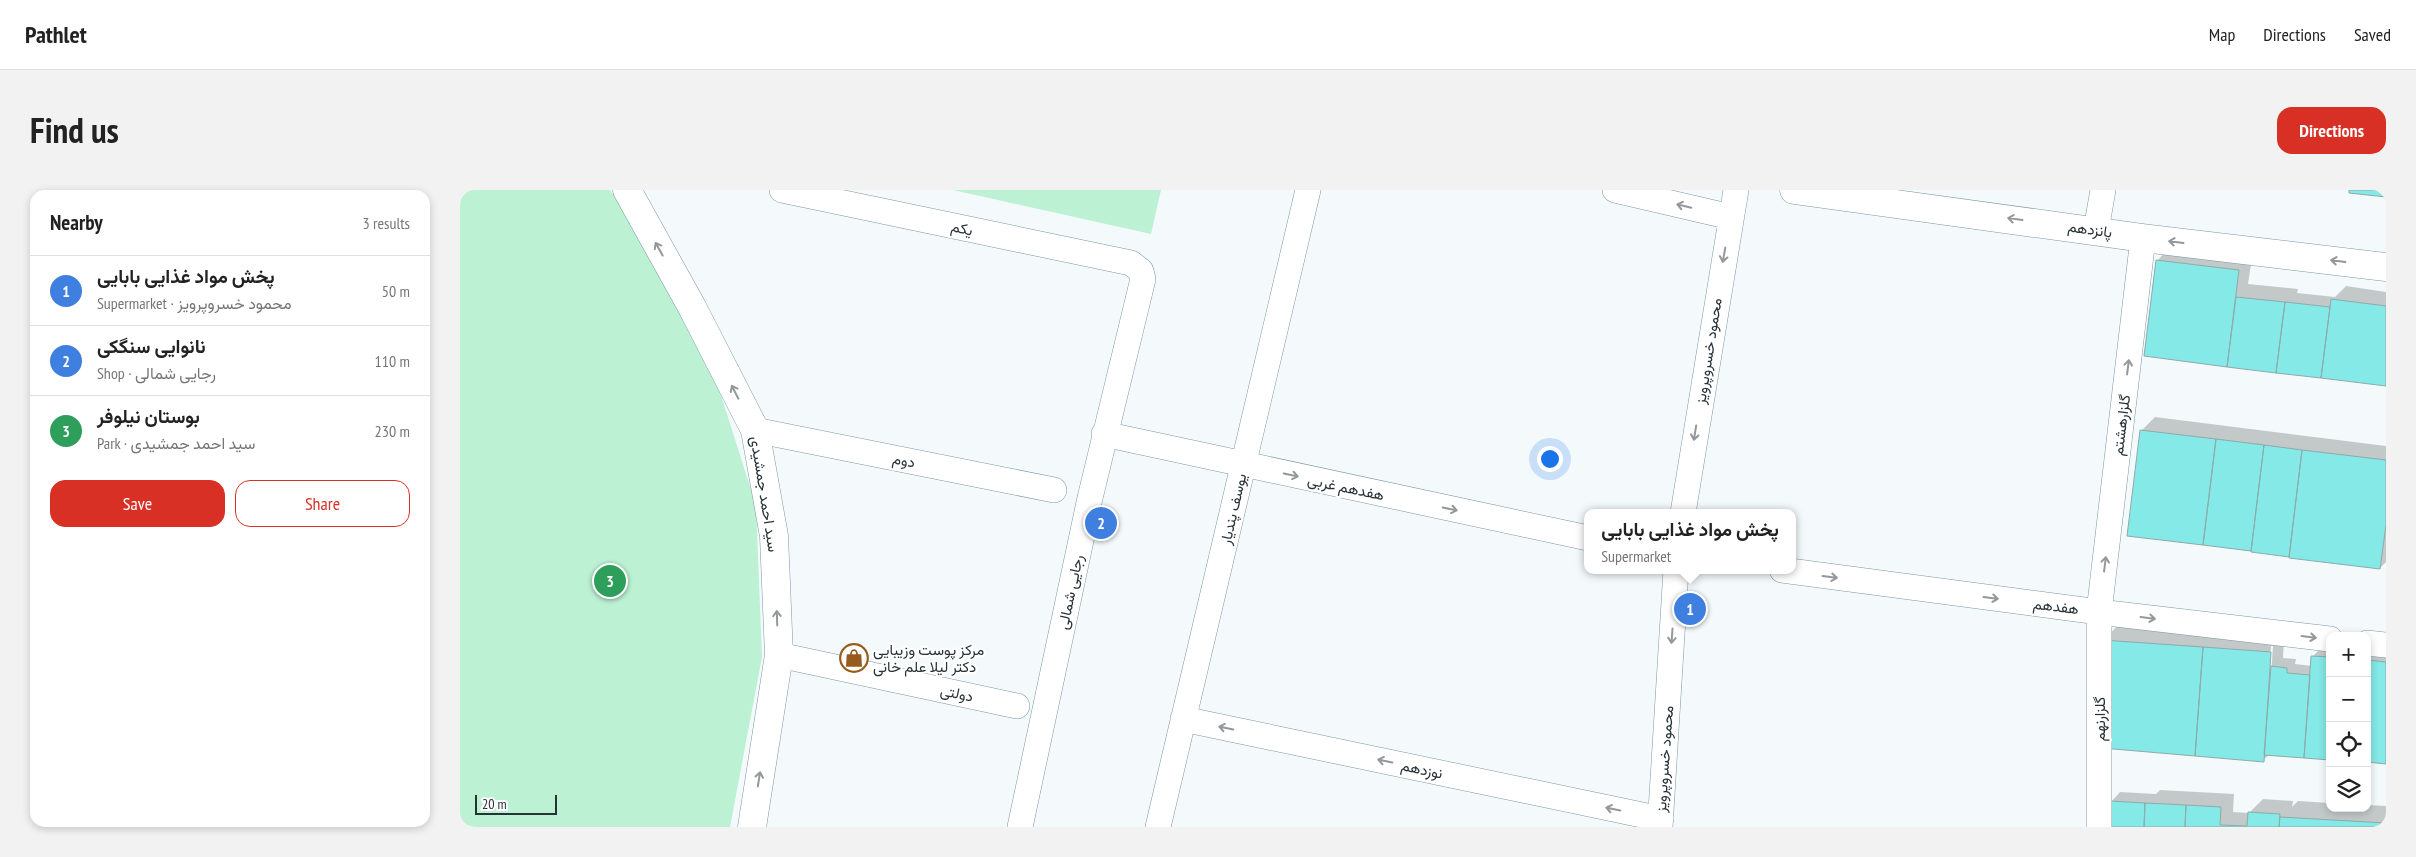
<!DOCTYPE html>
<html lang="en">
<head>
<meta charset="utf-8">
<style>
  body { margin:0; font-family:"PT Sans Narrow",Vazirmatn,sans-serif; background:#f2f2f2; color:#222 }
  .controls { position:absolute; right:15px; bottom:15px; display:grid; overflow:hidden; border-radius:10px; box-shadow:0 2px 8px #0003 }
  .controls button { width:45px; height:45px; display:grid; place-items:center; padding:0; border:0; border-bottom:1px solid #e0e0e0; background:#fff; color:#222; font:25px sans-serif }
  .scale { position:absolute; left:15px; bottom:12px; width:82px; box-sizing:border-box; padding-left:5px; border:2px solid #273237; border-top:0; font-size:14px; line-height:18px; white-space:nowrap; color:#273237; -webkit-text-stroke:4px #fff; paint-order:stroke }
  .you { position:absolute; left:1089px; top:268px; width:18px; height:18px; margin:-12px; border:4px solid #fff; border-radius:50%; background:#1a73e8; box-shadow:0 0 0 8px #1a73e833 }
  .badge { display:grid; place-items:center; width:32px; height:32px; border-radius:50%; background:#d93025; color:#fff; font-size:16px; font-weight:700 }
  .pin { position:absolute; translate:-50% -50%; border:2px solid #fff; box-shadow:0 1px 5px #0006 }
  .popup { position:absolute; left:1124px; top:319px; width:212px; height:65px; box-sizing:border-box; display:grid; place-content:center; border-radius:10px; background:#fff; filter:drop-shadow(0 1px 4px #0005); font-size:16px; white-space:nowrap; color:#767676 }
  .popup b { font-size:19px; color:#222 }
  .popup::after { content:''; position:absolute; left:50%; top:100%; margin-left:-10px; border:10px solid transparent; border-top-color:#fff }
  .list { margin:0; padding:0; list-style:none }
  h2 { display:flex; justify-content:space-between; align-items:center; height:65px; margin:0; padding:0 20px; font-size:21px }
  h2 small { font-size:16px; font-weight:400; color:#767676 }
  .list li { display:grid; grid-template-columns:32px 1fr auto; gap:15px; align-items:center; box-sizing:border-box; height:70px; padding:0 20px; border-top:1px solid #e0e0e0 }
  .list b { display:block; font-size:19px; white-space:nowrap }
  .list p { margin:0; font-size:16px; white-space:nowrap; color:#767676 }
  .list em { font-size:16px; font-style:normal; color:#767676 }
  .actions { display:flex; gap:10px; padding:15px 20px }
  .actions a { flex:1; padding:11px 0; border:1px solid #d93025; border-radius:15px; text-align:center; font-size:18px; color:#d93025 }
  .actions .main { background:#d93025; color:#fff }
  .icon { flex:none; width:28px; height:28px; fill:none; stroke:currentColor; stroke-width:2; stroke-linecap:round; stroke-linejoin:round }
  .map { position:relative; flex:none; width:1926px; height:637px; overflow:hidden; border-radius:15px }
  header { display:flex; align-items:center; gap:30px; box-sizing:border-box; height:70px; padding:0 25px; background:#fff; border-bottom:1px solid #e0e0e0 }
  header strong { font-size:24px }
  nav { display:flex; gap:28px; margin-inline-start:auto; font-size:18px }
  .intro { display:flex; align-items:center; justify-content:space-between; box-sizing:border-box; height:120px; padding:0 30px }
  h1 { margin:0; font-size:35px }
  .button { padding:12px 22px; border-radius:15px; background:#d93025; color:#fff; font-size:18px; font-weight:700 }
  main { display:flex; gap:30px; padding:0 30px }
  aside { flex:1; background:#fff; border-radius:15px; box-shadow:0 2px 8px #0003 }
  .map>svg:first-child { display:block }
  .green { fill:#bcf1d4 }
  .shadow { fill:#0003; fill-rule:evenodd }
  .building { fill:#84e9e7; stroke:#8dabaa }
  .lines { fill:none; stroke-linecap:round; stroke-linejoin:round }
  .minor-casing { stroke:#7d97a2; stroke-width:26 }
  .tertiary-casing { stroke:#7d97a2; stroke-width:29 }
  .minor { stroke:#fff; stroke-width:25 }
  .tertiary { stroke:#fff; stroke-width:28 }
  .oneway { stroke:#93989b }
  .labels { text-anchor:middle; dominant-baseline:central; stroke-width:4.5; stroke-linejoin:round; paint-order:stroke }
  .street-label { font-size:15px; fill:#273237; stroke:#fff }
  .poi-label { font-size:15px; fill:#273237; stroke:#fff; text-anchor:start }
</style>
</head>
<body>
<header>
<strong>Pathlet</strong>
<nav><a>Map</a><a>Directions</a><a>Saved</a></nav>
</header>
<div class="intro"><h1>Find us</h1><a class="button">Directions</a></div>
<main>
<aside>
<h2>Nearby<small>3 results</small></h2>
<ul class="list">
<li><span class="badge" style="background:#3f7fe0">1</span><div><b>پخش مواد غذایی بابایی</b><p>Supermarket · محمود خسروپرویز</p></div><em>50 m</em></li>
<li><span class="badge" style="background:#3f7fe0">2</span><div><b>نانوایی سنگکی</b><p>Shop · رجایی شمالی</p></div><em>110 m</em></li>
<li><span class="badge" style="background:#2e9e5b">3</span><div><b>بوستان نیلوفر</b><p>Park · سید احمد جمشیدی</p></div><em>230 m</em></li>
</ul>
<div class="actions"><a class="main">Save</a><a>Share</a></div>
</aside>
<div class="map">
<svg width="1926" height="637" viewBox="0 0 1926 637">
  <rect width="100%" height="100%" fill="#f4fafc"/>
  <path class="green" d="M0 0H150L200 72 257 193 296 315 302 467 270 637H0Z
    M493 0H701L691 44Z"/>
  <path class="shadow" d="M1710 57 1792 67 1788 94 1838 99 1837 103 1875 107 1886 96 1926 102V195L1685 165 1697 71Z
    M1695 227 1926 256V372L1920 378 1669 345 1681 241Z
    M1659 434 1824 449 1823 468 1836 469 1835 474 1852 476V467L1866 453 1870 454V568L1810 564 1803 570 1643 451ZM1811 456H1813L1807 544H1804Z
    M1907 456 1926 458V572L1907 571Z
    M1700 600 1774 604 1773 622 1789 623 1803 609 1833 611 1832 617 1838 611 1870 613V618H1907V615L1926 616V637H1651V612L1660 602 1696 604Z"/>
  <path class="building" d="M1889 0H1926V7L1889 3Z
    M1696 70 1779 80 1767 177 1684 166Z
    M1776 107 1825 112 1816 183 1767 177Z
    M1871 109 1926 116V196L1861 188Z
    M1825 112 1870 117 1861 188 1816 183Z
    M1680 240 1756 249 1743 355 1667 346Z
    M1756 249 1804 255 1791 361 1743 355Z
    M1804 255 1842 260 1829 367 1791 362Z
    M1842 260 1926 270V335L1920 379 1829 368Z
    M1642 450 1743 457 1735 566 1642 558Z
    M1743 457 1811 462 1804 572 1735 566Z
    M1851 466 1870 467V570L1844 568Z
    M1907 470 1926 472V574L1907 572Z
    M1811 476 1827 478V483L1850 485 1844 568 1804 565Z
    M1650 611 1685 613 1684 637H1649Z
    M1685 613 1726 615 1725 637H1684Z
    M1726 615 1761 617 1760 635 1787 636 1788 622 1820 624 1819 637H1725Z
    M1820 627 1925 633V637H1819Z"/>
  <g class="lines">
    <defs>
      <path id="minor" d="M322 0 671 73 681 81 683 89 630 308 560 637
        M1155 0 1271 27
        M1636 40 1643 0
        M295 240 594 300
        M644 244 1128 348
        M1223 323 1276 0
        M1322 380 1639 422 1870 449
        M1907 453 1926 455
        M319 465 557 516
        M723 529 1201 629
        M698 637 848 0
        M1200 637 1216 380
        M1639 637V422L1683 48"/>
      <path id="tertiary" d="M167 0 232 117 295 240 314 346 319 465 292 637
        M1334 0 1683 48 1926 77"/>
    </defs>
    <use href="#minor" class="minor-casing"/>
    <use href="#tertiary" class="tertiary-casing"/>
    <use href="#minor" class="minor"/>
    <use href="#tertiary" class="tertiary"/>
  </g>
  <defs><path id="oneway-shaft" d="M-6 0H5M1.5-3L5.5 0L1.5 3" fill="none" stroke-width="1.6" stroke-linecap="round" stroke-linejoin="round" transform="scale(1.25)"/></defs>
  <g class="oneway">
    <use href="#oneway-shaft" transform="translate(1224 16) rotate(-167)"/>
    <use href="#oneway-shaft" transform="translate(1555 29) rotate(-172)"/>
    <use href="#oneway-shaft" transform="translate(1716 52) rotate(-173)"/>
    <use href="#oneway-shaft" transform="translate(199 59) rotate(-119)"/>
    <use href="#oneway-shaft" transform="translate(1264 65) rotate(100)"/>
    <use href="#oneway-shaft" transform="translate(1878 71) rotate(-173)"/>
    <use href="#oneway-shaft" transform="translate(1668 177) rotate(-83)"/>
    <use href="#oneway-shaft" transform="translate(275 202) rotate(-117)"/>
    <use href="#oneway-shaft" transform="translate(1235 243) rotate(99)"/>
    <use href="#oneway-shaft" transform="translate(831 285) rotate(12)"/>
    <use href="#oneway-shaft" transform="translate(990 319) rotate(12)"/>
    <use href="#oneway-shaft" transform="translate(1645 374) rotate(-83)"/>
    <use href="#oneway-shaft" transform="translate(1370 387) rotate(7)"/>
    <use href="#oneway-shaft" transform="translate(1531 408) rotate(7)"/>
    <use href="#oneway-shaft" transform="translate(317 428) rotate(-92)"/>
    <use href="#oneway-shaft" transform="translate(1688 428) rotate(7)"/>
    <use href="#oneway-shaft" transform="translate(1212 446) rotate(94)"/>
    <use href="#oneway-shaft" transform="translate(1849 447) rotate(7)"/>
    <use href="#oneway-shaft" transform="translate(766 538) rotate(-168)"/>
    <use href="#oneway-shaft" transform="translate(925 571) rotate(-168)"/>
    <use href="#oneway-shaft" transform="translate(299 589) rotate(-81)"/>
    <use href="#oneway-shaft" transform="translate(1153 619) rotate(-168)"/>
  </g>
  <defs>
    <symbol id="shop-ring" viewBox="-11 -11 22 22"><circle r="9.5" fill="#fff" stroke="#975b1d" stroke-width="1.5"/><path d="M-5-2.5h2.3a2.7 3.5 0 0 1 5.4 0H5L5.5 6h-11ZM-1.5-2.5h3a1.5 2.3 0 0 0-3 0Z" fill="#975b1d"/></symbol>
  </defs>
  <g fill-rule="evenodd">
    <use href="#shop-ring" x="378" y="452" width="32" height="32"/>
  </g>
  <g class="labels">
    <g class="street-label">
      <text transform="translate(502 38) rotate(12)">یکم</text>
      <text transform="translate(1630 39) rotate(8)">پانزدهم</text>
      <text transform="translate(1248 161) rotate(-81)">محمود خسروپرویز</text>
      <text transform="translate(1661 235) rotate(-83)">گلزارهشتم</text>
      <text transform="translate(444 270) rotate(11)">دوم</text>
      <text transform="translate(886 297) rotate(12)">هفدهم غربی</text>
      <text transform="translate(305 304) rotate(81)">سید احمد جمشیدی</text>
      <text transform="translate(773 319) rotate(-77)">یوسف پندیار</text>
      <text transform="translate(610 402) rotate(-78)">رجایی شمالی</text>
      <text transform="translate(1596 416) rotate(7)">هفدهم</text>
      <text transform="translate(497 503) rotate(12)">دولتی</text>
      <text transform="translate(1639 529) rotate(-90)">گلزارنهم</text>
      <text transform="translate(1204 569) rotate(-86)">محمود خسروپرویز</text>
      <text transform="translate(962 579) rotate(12)">نوزدهم</text>
    </g>
    <g class="poi-label">
      <text x="413" y="459">مرکز پوست وزیبایی<tspan x="413" dy="17">دکتر لیلا علم خانی</tspan></text>
    </g>
  </g>
</svg>
<div class="controls">
<button>+</button>
<button>−</button>
<button><svg class="icon" aria-label="locate" viewBox="0 0 24 24"><circle cx="12" cy="12" r="6"/><path d="M12 2v4M12 18v4M2 12h4M18 12h4"/></svg></button>
<button><svg class="icon" aria-label="layers" viewBox="0 0 24 24"><path d="M12 4l9 5-9 5-9-5zM3 14l9 5 9-5"/></svg></button>
</div>
<div class="scale">20 m</div>
<div class="you"></div>
<div class="pin badge" style="left:1230px;top:419px;background:#3f7fe0">1</div>
<div class="popup"><b>پخش مواد غذایی بابایی</b>Supermarket</div>
<div class="pin badge" style="left:641px;top:333px;background:#3f7fe0">2</div>
<div class="pin badge" style="left:150px;top:391px;background:#2e9e5b">3</div>
</div>
</main>
</body>
</html>
